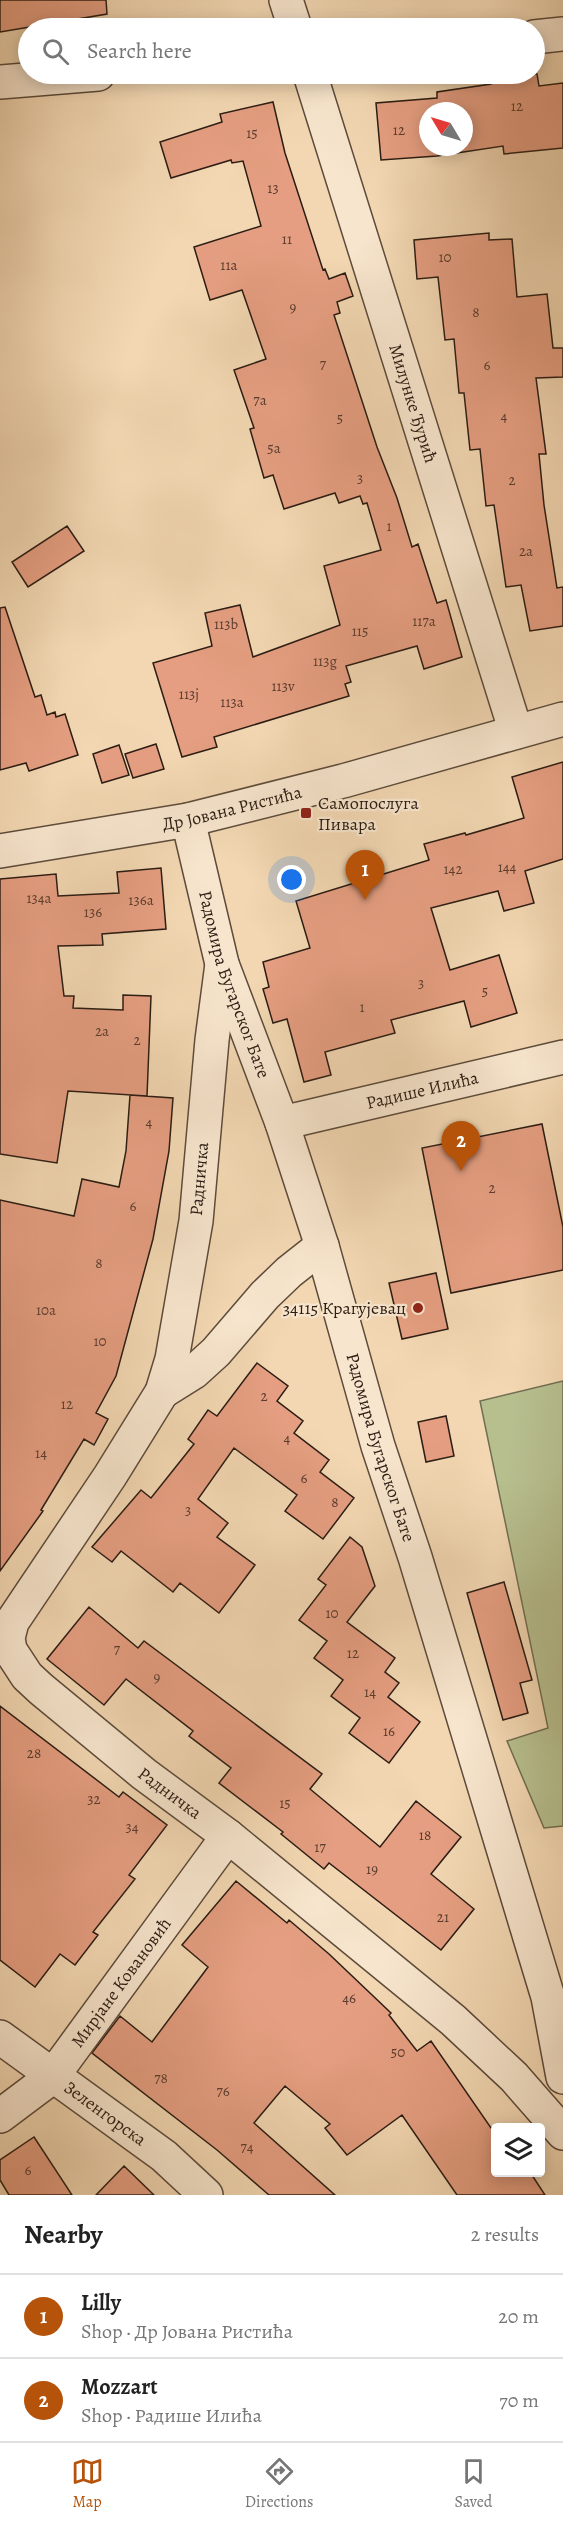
<!DOCTYPE html>
<html lang="en">
<head>
<meta charset="utf-8">
<style>
  body { margin:0; font-family:Alegreya,serif; background:#f2f2f2; color:#222 }
  .controls { position:absolute; right:18px; bottom:18px; display:grid; overflow:hidden; border-radius:6px; box-shadow:0 3px 15px #0003 }
  .controls button { width:54px; height:54px; display:grid; place-items:center; padding:0; border:0; border-bottom:2px solid #e0e0e0; background:#fff; color:#222; font:30px sans-serif }
  .compass { position:absolute; left:419px; top:102px; width:54px; height:54px; border-radius:50%; background:#fff; box-shadow:0 3px 15px #0003; rotate:308deg }
  .you { position:absolute; left:292px; top:880px; width:21px; height:21px; margin:-15px; border:4px solid #fff; border-radius:50%; background:#1a73e8; box-shadow:0 0 0 9px #1a73e833 }
  .badge { display:grid; place-items:center; width:39px; height:39px; border-radius:50%; background:#b45309; color:#fff; font-size:20px; font-weight:700 }
  .pin { position:absolute; translate:-50% -50px; filter:drop-shadow(0 2px 3px #0008) }
  .pin::after { content:''; position:absolute; top:32px; width:21px; height:18px; background:inherit; clip-path:polygon(0 0,100% 0,50% 100%) }
  .list { margin:0; padding:0; list-style:none }
  h2 { display:flex; justify-content:space-between; align-items:center; height:78px; margin:0; padding:0 24px; font-size:26px }
  h2 small { font-size:20px; font-weight:400; color:#767676 }
  .list li { display:grid; grid-template-columns:39px 1fr auto; gap:18px; align-items:center; box-sizing:border-box; height:84px; padding:0 24px; border-top:2px solid #e0e0e0 }
  .list b { display:block; font-size:22px; white-space:nowrap }
  .list p { margin:0; font-size:20px; white-space:nowrap; color:#767676 }
  .list em { font-size:20px; font-style:normal; color:#767676 }
  .icon { flex:none; width:33px; height:33px; fill:none; stroke:currentColor; stroke-width:2; stroke-linecap:round; stroke-linejoin:round }
  .map { position:relative; flex:none; width:563px; height:2195px; overflow:hidden }
  .search { position:absolute; background:#fff; box-shadow:0 3px 15px #0003; left:18px; right:18px; top:18px; height:66px; display:flex; align-items:center; gap:15px; box-sizing:border-box; padding:0 21px; border-radius:33px; color:#767676; font-size:22px }
  .sheet { height:246px; background:#fff }
  nav { display:flex; justify-content:space-around; align-items:center; box-sizing:border-box; height:84px; border-top:2px solid #e0e0e0; background:#fff; font-size:16px; color:#767676 }
  nav a { display:grid; justify-items:center; gap:3px }
  nav .on { color:#b45309 }
  .map>svg:first-child { display:block }
  .green { fill:#b7bf8f; stroke:#716e51; stroke-width:1.5 }
  .building { fill:#e59e81; stroke:#2b1c13; stroke-width:1.5; fill-rule:evenodd }
  .lines { fill:none; stroke-linecap:round; stroke-linejoin:round }
  .minor-casing { stroke:#5d4b3b; stroke-width:36 }
  .minor { stroke:#f7e5cd; stroke-width:33 }
  .poi-dot { fill:#8f2418; stroke:#f7e5cd; stroke-width:2 }
  .labels { text-anchor:middle; dominant-baseline:central; stroke-width:4.5; stroke-linejoin:round; paint-order:stroke }
  .number-label { font-size:15px; fill:#5a3c2e }
  .street-label { font-size:18px; fill:#2b1c13; stroke:#f7e5cd }
  .poi-label { font-size:18px; fill:#2b1c13; stroke:#f7e5cd; text-anchor:start }
</style>
</head>
<body>
<div class="map">
<svg width="563" height="2195" viewBox="0 0 563 2195">
  <rect width="100%" height="100%" fill="#f2d7b2"/>
  <filter id="stains"><feTurbulence type="fractalNoise" baseFrequency=".00333" numOctaves="4"/><feColorMatrix values="0 0 0 0 .2 0 0 0 0 .09 0 0 0 0 .02 0 0 0 .5 -.17"/></filter>
  <radialGradient id="worn" r=".72"><stop offset=".6" stop-color="#630" stop-opacity="0"/><stop offset="1" stop-color="#630" stop-opacity=".3"/></radialGradient>
  <path class="green" d="M563 1381V1826L544 1828 507 1741 548 1728 480 1401Z"/>
  <path class="building" d="M0 0H106L107 14 0 32Z
    M508 74H537L539 86 563 83V148L504 154 503 146 437 156 381 160 376 103 437 98V92L491 84V78L508 76ZM428 111H464V147H428Z
    M273 102 285 153 323 270 325 269 329 279 345 273 353 296 337 302 340 313 334 315 377 447 397 498 412 547 418 544 437 603 446 600 462 657 424 669 417 646 346 666 351 682 345 684 349 696 214 737 217 747 182 757 153 663 212 646 205 613 240 605 253 657 340 625 324 566 381 550 367 503 363 504 360 496 339 503 335 493 284 509 273 475 264 478 250 429 254 428 234 370 266 359 242 290 210 300 194 247 261 226 243 161 232 163 231 160 171 178 160 142 222 122 220 114Z
    M489 233V240L512 239 517 297 547 294 553 348H563V377L536 378 546 454H539L544 505 557 588 563 587V626L530 631 521 585 506 587 494 505 486 506 480 449 470 450 464 393H459L454 339 445 340 438 277 417 279 414 240Z
    M67 526 84 551 28 587 12 562Z
    M5 607 35 697 41 695 47 715 55 712 56 717 65 714 78 755 29 771 26 763 0 770V608Z
    M156 744 164 769 133 778 125 754Z
    M119 745 129 775 102 783 93 754Z
    M563 762V859L525 871 534 903 504 911 498 891 431 908 450 970 499 955 517 1013 471 1027 464 1001 391 1020 395 1033 325 1052 331 1075 304 1082 287 1019 273 1023 263 989 269 987 263 962 310 948 296 901 429 860 424 844 465 833 466 835 524 818 512 777Z
    M161 868 166 929 102 934 103 945 58 946 64 996H74L73 1008 123 1010V995L151 996 147 1096 68 1091 57 1163 0 1154V879L56 874 58 896 119 893 117 872Z
    M130 1095 173 1098 169 1151 153 1239 116 1376 96 1413 108 1419 94 1445 84 1439 41 1510 43 1511 0 1571V1200L74 1216 82 1179 119 1187 126 1151Z
    M542 1124 563 1227V1270L451 1293 422 1148Z
    M436 1273 448 1329 402 1339 389 1283Z
    M257 1363 288 1386 277 1401 303 1421 294 1433 329 1460 320 1472 354 1498 323 1539 285 1511 297 1495 234 1448 198 1499 228 1523 217 1537 255 1565 219 1613 180 1583 173 1592 121 1551 112 1562 92 1547 141 1490 151 1498 194 1444 188 1439 208 1410 217 1416Z
    M446 1416 454 1456 426 1462 418 1422Z
    M350 1537 362 1547 375 1586 347 1622 395 1658 385 1672 399 1683 388 1697 420 1722 389 1763 349 1733 360 1718 331 1696 343 1680 314 1658 327 1641 299 1620 326 1585 318 1579Z
    M504 1582 532 1680 520 1683 528 1713 503 1720 467 1593Z
    M89 1607 138 1648 144 1641 322 1774 310 1789 380 1847 416 1801 461 1837 431 1874 474 1909 441 1950 329 1863 324 1869 281 1834 283 1832 219 1783 231 1768 189 1736 193 1731 126 1679 104 1705 47 1659Z
    M0 1706 119 1797 123 1792 167 1825 129 1875 135 1879 93 1932 98 1935 75 1965 60 1954 35 1987 0 1960Z
    M236 1881 287 1923 289 1920 329 1954 391 2013 389 2015 417 2051 431 2041 491 2128 496 2124 499 2127H495V2172H530L545 2195H457L402 2115 347 2155 325 2128 330 2124 285 2086 254 2123 335 2195H269L217 2150 92 2053 120 2016 152 2042 208 1967 182 1945Z
    M34 2137 72 2195H9L0 2180V2160Z
    M124 2166 154 2195H96Z"/>
  <g class="lines">
    <defs>
      <g id="minor">
        <path d="M286 0 295 28"/>
        <path d="M534 37 563 34"/>
        <path id="s1" d="M310 74 516 732"/>
        <path d="M0 82 98 74"/>
        <path id="s2" d="M188 820 222 964 282 1123 322 1246 378 1446 415 1557 548 1997 563 2077"/>
        <path id="s3" d="M0 851 188 820 343 781 563 719"/>
        <path id="s4" d="M222 964 212 1040 196 1221 172 1359 162 1392 110 1476 12 1622 8 1638 10 1650 27 1676 41 1689 144 1774 228 1836 453 2020 514 2077 563 2133"/>
        <path id="s5" d="M282 1123 563 1057"/>
        <path d="M162 1392 194 1372 216 1352 265 1295 289 1272 322 1246"/>
        <path id="s6" d="M0 2037 164 2156 206 2195"/>
        <path id="s7" d="M0 2116 52 2077 228 1836"/>
      </g>
    </defs>
    <use href="#minor" class="minor-casing"/>
    <use href="#minor" class="minor"/>
  </g>
  <g class="poi-dot">
    <rect x="300" y="807" width="12" height="12" rx="3"/>
    <circle cx="418" cy="1308" r="6"/>
  </g>
  <g class="labels">
    <g class="number-label">
      <text x="517" y="106">12</text>
      <text x="399" y="130">12</text>
      <text x="252" y="133">15</text>
      <text x="273" y="188">13</text>
      <text x="287" y="239">11</text>
      <text x="445" y="257">10</text>
      <text x="229" y="265">11a</text>
      <text x="293" y="307">9</text>
      <text x="476" y="312">8</text>
      <text x="323" y="364">7</text>
      <text x="487" y="365">6</text>
      <text x="260" y="400">7a</text>
      <text x="504" y="416">4</text>
      <text x="340" y="418">5</text>
      <text x="274" y="448">5a</text>
      <text x="360" y="478">3</text>
      <text x="512" y="480">2</text>
      <text x="389" y="526">1</text>
      <text x="526" y="551">2a</text>
      <text x="424" y="621">117a</text>
      <text x="226" y="624">113b</text>
      <text x="360" y="631">115</text>
      <text x="325" y="661">113g</text>
      <text x="283" y="686">113v</text>
      <text x="189" y="694">113j</text>
      <text x="232" y="702">113a</text>
      <text x="507" y="867">144</text>
      <text x="453" y="869">142</text>
      <text x="39" y="898">134a</text>
      <text x="141" y="900">136a</text>
      <text x="93" y="912">136</text>
      <text x="421" y="983">3</text>
      <text x="485" y="991">5</text>
      <text x="362" y="1007">1</text>
      <text x="102" y="1031">2a</text>
      <text x="137" y="1040">2</text>
      <text x="149" y="1122">4</text>
      <text x="492" y="1188">2</text>
      <text x="133" y="1206">6</text>
      <text x="99" y="1263">8</text>
      <text x="46" y="1310">10a</text>
      <text x="100" y="1341">10</text>
      <text x="264" y="1396">2</text>
      <text x="67" y="1404">12</text>
      <text x="287" y="1438">4</text>
      <text x="41" y="1453">14</text>
      <text x="304" y="1478">6</text>
      <text x="335" y="1502">8</text>
      <text x="188" y="1510">3</text>
      <text x="332" y="1613">10</text>
      <text x="117" y="1649">7</text>
      <text x="353" y="1653">12</text>
      <text x="157" y="1677">9</text>
      <text x="370" y="1692">14</text>
      <text x="389" y="1731">16</text>
      <text x="34" y="1753">28</text>
      <text x="94" y="1799">32</text>
      <text x="285" y="1803">15</text>
      <text x="132" y="1827">34</text>
      <text x="425" y="1835">18</text>
      <text x="320" y="1847">17</text>
      <text x="372" y="1869">19</text>
      <text x="443" y="1917">21</text>
      <text x="349" y="1998">46</text>
      <text x="398" y="2052">50</text>
      <text x="161" y="2078">78</text>
      <text x="223" y="2091">76</text>
      <text x="247" y="2147">74</text>
      <text x="28" y="2170">6</text>
    </g>
    <g class="street-label">
      <text stroke="none"><textPath href="#s1" startOffset="345">Милунке Ђурић</textPath></text>
      <text stroke="none"><textPath href="#s3" startOffset="236">Др Јована Ристића</textPath></text>
      <text stroke="none"><textPath href="#s2" startOffset="171">Радомира Бугарског Бате</textPath></text>
      <text stroke="none"><textPath href="#s5" startOffset="144">Радише Илића</textPath></text>
      <text transform="translate(199 1179) rotate(-85)">Радничка</text>
      <text stroke="none"><textPath href="#s2" startOffset="657">Радомира Бугарског Бате</textPath></text>
      <text stroke="none"><textPath href="#s4" startOffset="952">Радничка</textPath></text>
      <text stroke="none"><textPath href="#s7" startOffset="182">Мирјане Ковановић</textPath></text>
      <text stroke="none"><textPath href="#s6" startOffset="130">Зеленгорска</textPath></text>
    </g>
    <g class="poi-label">
      <text x="318" y="803">Самопослуга<tspan x="318" dy="21">Пивара</tspan></text>
      <text x="406" y="1308" text-anchor="end">34115 Крагујевац</text>
    </g>
  </g>
  <rect width="100%" height="100%" filter="url(#stains)"/>
  <rect width="100%" height="100%" fill="url(#worn)"/>
</svg>
<div class="controls">
<button><svg class="icon" aria-label="layers" viewBox="0 0 24 24"><path d="M12 4l9 5-9 5-9-5zM3 14l9 5 9-5"/></svg></button>
</div>
<svg class="compass" viewBox="-18 -18 36 36"><path d="M0-13l5 13h-10z" fill="#e53935"/><path d="M0 13l5-13h-10z" fill="#767676"/></svg>
<div class="you"></div>
<div class="pin badge" style="left:365px;top:900px">1</div>
<div class="pin badge" style="left:461px;top:1171px">2</div>
<div class="search"><svg class="icon" aria-label="search" viewBox="0 0 24 24"><circle cx="10" cy="10" r="6"/><path d="M15 15l6 6"/></svg>Search here</div>
</div>
<section class="sheet">
<h2>Nearby<small>2 results</small></h2>
<ul class="list">
<li><span class="badge">1</span><div><b>Lilly</b><p>Shop · Др Јована Ристића</p></div><em>20 m</em></li>
<li><span class="badge">2</span><div><b>Mozzart</b><p>Shop · Радише Илића</p></div><em>70 m</em></li>
</ul>
</section>
<nav>
<a class="on"><svg class="icon" aria-label="map" viewBox="0 0 24 24"><path d="M3 6l6-2 6 2 6-2v14l-6 2-6-2-6 2zM9 4v14M15 6v14"/></svg>Map</a>
<a><svg class="icon" aria-label="directions" viewBox="0 0 24 24"><path d="M12 3l9 9-9 9-9-9zM9 14v-3h6M13 9l2 2-2 2"/></svg>Directions</a>
<a><svg class="icon" aria-label="saved" viewBox="0 0 24 24"><path d="M7 4h10v16l-5-4-5 4z"/></svg>Saved</a>
</nav>
</body>
</html>
